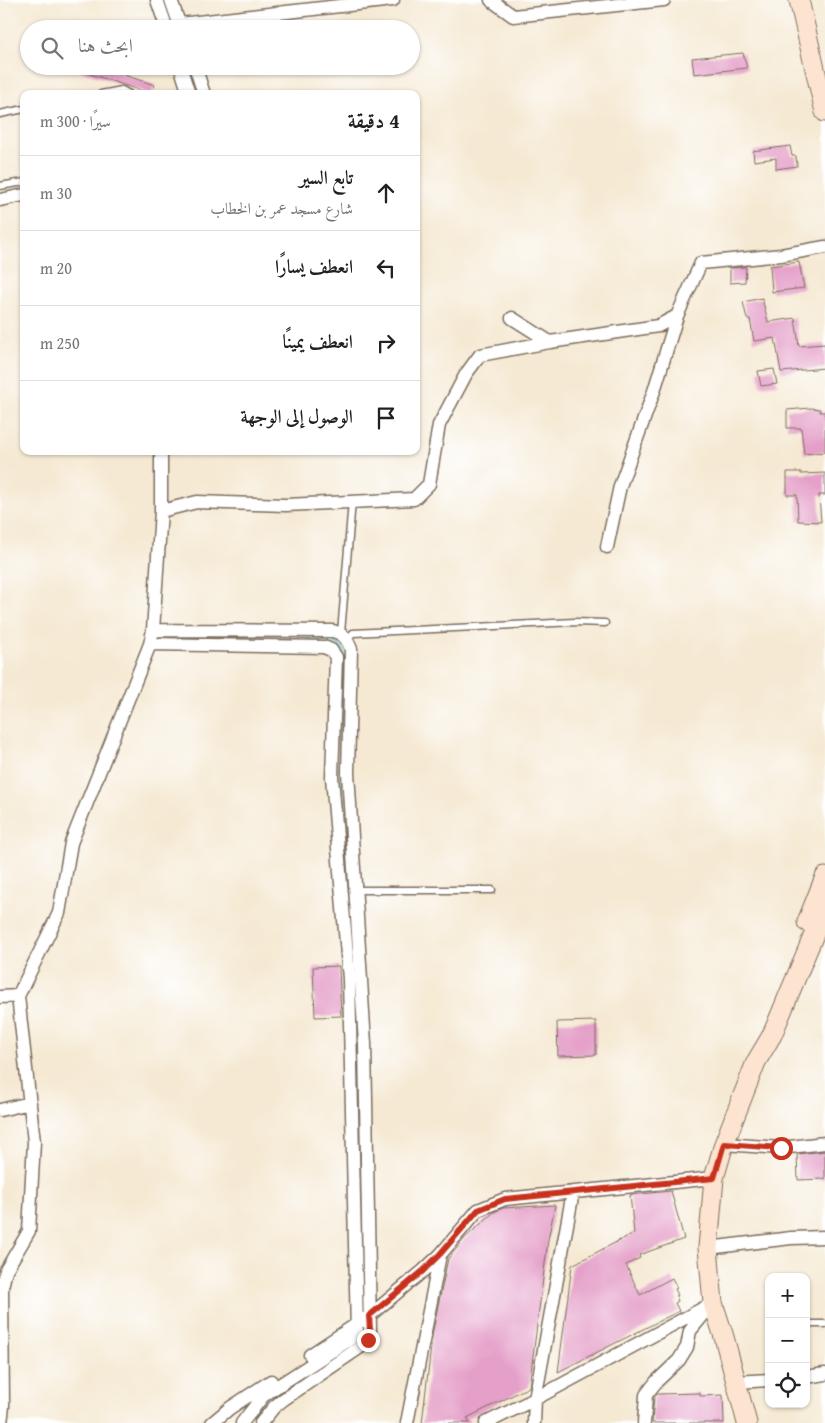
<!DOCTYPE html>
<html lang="ar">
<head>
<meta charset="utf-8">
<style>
  body { margin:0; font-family:"Gentium Book Plus",Amiri,serif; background:#f6f6f6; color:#202124; direction:rtl }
  .controls { position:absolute; right:15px; bottom:15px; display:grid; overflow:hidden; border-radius:10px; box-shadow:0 1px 4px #0004 }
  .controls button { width:45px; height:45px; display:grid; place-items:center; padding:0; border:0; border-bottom:1px solid #e0e0e0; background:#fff; color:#202124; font:25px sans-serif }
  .stop { position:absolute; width:15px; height:15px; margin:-11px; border:4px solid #c8321e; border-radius:50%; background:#fff }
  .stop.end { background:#c8321e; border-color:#fff; box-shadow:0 1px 5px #0008 }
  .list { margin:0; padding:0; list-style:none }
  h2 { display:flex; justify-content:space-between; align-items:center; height:65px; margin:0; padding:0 20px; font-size:21px }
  h2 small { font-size:16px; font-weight:400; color:#757577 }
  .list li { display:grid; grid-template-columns:32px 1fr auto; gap:15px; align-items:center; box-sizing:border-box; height:75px; padding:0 20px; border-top:1px solid #e0e0e0 }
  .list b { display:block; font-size:19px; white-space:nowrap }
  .list p { margin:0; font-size:16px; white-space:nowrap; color:#757577 }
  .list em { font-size:16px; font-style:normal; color:#757577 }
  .icon { flex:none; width:28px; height:28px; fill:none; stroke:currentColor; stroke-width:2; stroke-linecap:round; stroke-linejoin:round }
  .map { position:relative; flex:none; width:825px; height:1423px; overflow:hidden; direction:ltr }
  .search { position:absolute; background:#fff; box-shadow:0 1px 4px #0004; left:20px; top:20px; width:400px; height:55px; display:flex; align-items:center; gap:12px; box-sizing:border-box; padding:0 18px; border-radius:28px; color:#757577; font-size:19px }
  .panel { position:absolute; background:#fff; box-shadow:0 1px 4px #0004; left:20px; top:90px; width:400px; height:365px; border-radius:10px; direction:rtl }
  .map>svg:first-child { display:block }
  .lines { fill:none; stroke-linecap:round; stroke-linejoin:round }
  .stream { stroke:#59c5d1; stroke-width:3 }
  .building { fill:#e5a0c9 }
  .lane-casing { stroke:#7c6d5d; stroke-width:9 }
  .street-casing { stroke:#7c6d5d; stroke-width:15 }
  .secondary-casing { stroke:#7c6d5d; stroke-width:21 }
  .lane { stroke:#fff; stroke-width:6 }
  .street { stroke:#fff; stroke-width:12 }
  .secondary { stroke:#fde4d1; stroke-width:19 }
  .route { stroke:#c8321e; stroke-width:6 }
</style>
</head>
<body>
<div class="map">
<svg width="825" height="1423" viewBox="0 0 825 1423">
  <rect width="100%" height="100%" fill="#fff"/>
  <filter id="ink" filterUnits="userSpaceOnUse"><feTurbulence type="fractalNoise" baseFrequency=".02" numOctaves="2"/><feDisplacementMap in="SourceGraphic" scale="10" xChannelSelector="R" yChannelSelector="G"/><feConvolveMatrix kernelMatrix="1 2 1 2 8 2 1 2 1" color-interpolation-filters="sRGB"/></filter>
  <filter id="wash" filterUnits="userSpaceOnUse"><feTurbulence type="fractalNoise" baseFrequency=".0096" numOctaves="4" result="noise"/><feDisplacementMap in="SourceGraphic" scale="20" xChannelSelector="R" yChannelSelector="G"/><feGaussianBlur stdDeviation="1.12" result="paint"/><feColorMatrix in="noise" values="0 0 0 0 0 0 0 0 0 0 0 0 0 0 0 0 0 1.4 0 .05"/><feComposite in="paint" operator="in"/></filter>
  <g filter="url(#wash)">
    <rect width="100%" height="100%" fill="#f5e9d3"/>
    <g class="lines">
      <path class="stream" d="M166 637 327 640C337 642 340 644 344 653L340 770 351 915
        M356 1004 358 1113
        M251 1423 269 1400 279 1392"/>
    </g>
    <g id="blocks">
      <path class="building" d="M743 53 747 68 694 74 692 58Z
        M72 66H96L155 85 151 94 72 68Z
        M790 146 792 156H796L797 166 776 169V158L754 161 753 151Z
        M799 262 804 288 772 292 770 266Z
        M746 267 745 282 730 283V268Z
        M762 298 768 322 795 318 799 346 825 344V368L781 372 775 338 754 341 750 319H747L743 302Z
        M774 369 777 384 761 386 758 371Z
        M811 408 820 409V412H825V452L804 454 801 428H787V410Z
        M787 472H801V474L825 473V495H819L821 522 798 521 797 495H787Z
        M339 966 341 1016 315 1017 313 967Z
        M596 1021V1055L558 1056 557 1022Z
        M825 1151V1179L798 1180 797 1154Z
        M671 1191 684 1239 639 1255 640 1258 626 1265 640 1295 672 1278 677 1288 675 1289 678 1295 676 1296 678 1301 675 1303 679 1311 558 1372 572 1265 634 1233 630 1195Z
        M555 1205 548 1240 529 1387 467 1418 470 1423H422L433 1330 448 1259 465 1238 494 1212 503 1208Z
        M700 1393V1396L723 1395 724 1423H652L654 1398 657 1394Z"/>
    </g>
  </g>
  <g filter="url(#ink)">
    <use href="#blocks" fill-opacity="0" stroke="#7c6d5d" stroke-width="1"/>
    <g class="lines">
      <defs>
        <path id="lane" d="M101 94 122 90 129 94
          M0 114 24 109
          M0 186 24 182
          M341 633 352 501
          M347 639 353 633 575 622 605 623
          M356 890H492
          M810 1324H825"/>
        <path id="street" d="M157 0 167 29
          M171 0 181 29
          M491 0 513 16 664 0
          M180 24 393 0
          M180 66 189 94
          M195 66 204 94
          M0 200 24 195
          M512 318 550 342 658 326 677 316
          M161 511 197 502 286 505 414 499 429 484 439 425 466 374 480 355 550 342
          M607 547 620 486 654 391 677 316 701 263 781 255 825 247
          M153 630 333 631C344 634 347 639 351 649L348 773 365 1044 370 1330 368 1340 362 1346 284 1399 274 1407 261 1423
          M150 644 324 647 331 650 336 657 332 777 349 979 357 1332 352 1338 270 1391 263 1396 242 1423
          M0 997 18 996 59 913 71 843 150 644 153 630 161 511V451
          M0 1110 30 1103
          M724 1144 781 1148 825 1143
          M708 1248 791 1238 825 1237
          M310 1355 369 1316 423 1271 440 1255 478 1210 505 1199 714 1178
          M806 1377 825 1374
          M736 1382 769 1380
          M1 1423 3 1406 2 1287 6 1270 29 1231 34 1142 18 996
          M212 1423 230 1408 271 1381
          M407 1423 440 1255
          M486 1423 535 1399 713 1303 690 1331 687 1347 679 1360 656 1382 646 1395 644 1423
          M534 1423 535 1399 573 1192"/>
        <path id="secondary" d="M799 0 825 112
          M807 922 825 877
          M747 1423 724 1337 713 1303 708 1248 714 1178 724 1144 756 1062 772 1035 825 908"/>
      </defs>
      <use href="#lane" class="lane-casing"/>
      <use href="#street" class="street-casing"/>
      <use href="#secondary" class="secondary-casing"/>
      <use href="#lane" class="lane"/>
      <use href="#street" class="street"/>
      <use href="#secondary" class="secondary"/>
    </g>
  </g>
  <g class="lines" filter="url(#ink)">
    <path class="route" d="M368 1340 370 1330 369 1316 423 1271 440 1254 478 1210 505 1199 714 1178 724 1144 781 1148"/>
  </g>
</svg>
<div class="controls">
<button>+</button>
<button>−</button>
<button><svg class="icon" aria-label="locate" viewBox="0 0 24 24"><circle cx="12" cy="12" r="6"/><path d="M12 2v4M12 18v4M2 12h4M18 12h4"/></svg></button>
</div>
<div class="stop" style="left:781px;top:1148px"></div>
<div class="stop end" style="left:368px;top:1340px"></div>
<div class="search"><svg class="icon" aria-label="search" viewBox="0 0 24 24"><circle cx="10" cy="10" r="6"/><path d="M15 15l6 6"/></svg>ابحث هنا</div>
<section class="panel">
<h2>4 دقيقة<small>سيرًا · 300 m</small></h2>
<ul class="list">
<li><svg class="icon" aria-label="ahead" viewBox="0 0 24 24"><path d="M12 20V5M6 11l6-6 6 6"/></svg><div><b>تابع السير</b><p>شارع مسجد عمر بن الخطاب</p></div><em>30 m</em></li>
<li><svg class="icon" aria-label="left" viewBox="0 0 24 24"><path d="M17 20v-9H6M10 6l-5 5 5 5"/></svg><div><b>انعطف يسارًا</b></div><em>20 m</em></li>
<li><svg class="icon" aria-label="right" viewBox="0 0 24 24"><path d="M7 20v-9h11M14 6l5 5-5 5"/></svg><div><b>انعطف يمينًا</b></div><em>250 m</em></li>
<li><svg class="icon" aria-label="arrive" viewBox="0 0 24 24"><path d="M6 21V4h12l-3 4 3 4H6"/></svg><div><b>الوصول إلى الوجهة</b></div></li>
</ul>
</section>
</div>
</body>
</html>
